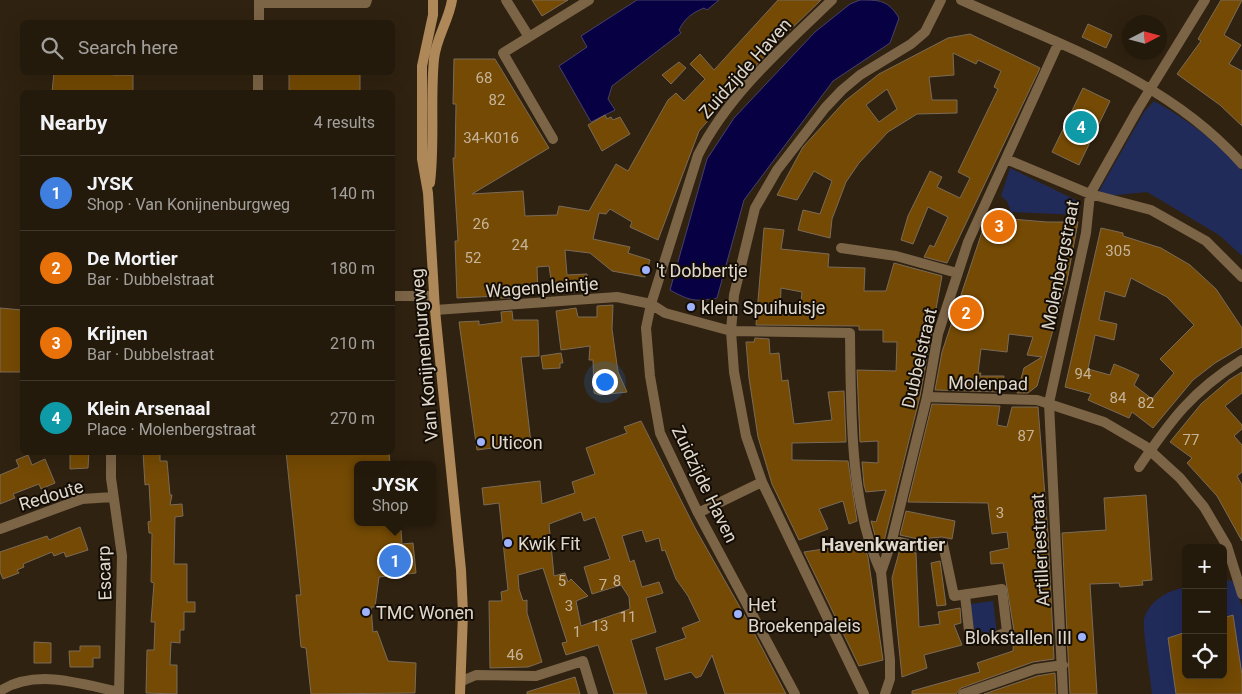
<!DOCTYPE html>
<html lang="en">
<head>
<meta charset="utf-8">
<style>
  body { margin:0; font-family:Roboto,sans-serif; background:#2c2315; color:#f1f3f6 }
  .controls { position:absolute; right:15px; bottom:15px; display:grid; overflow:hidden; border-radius:8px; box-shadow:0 5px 20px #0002 }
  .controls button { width:45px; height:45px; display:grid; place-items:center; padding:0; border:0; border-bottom:1px solid #41382d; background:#241a0c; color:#f1f3f6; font:25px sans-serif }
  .compass { position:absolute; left:1122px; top:15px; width:45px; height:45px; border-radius:50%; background:#241a0c; box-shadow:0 5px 20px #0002; rotate:84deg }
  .you { position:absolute; left:604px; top:381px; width:18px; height:18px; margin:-12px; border:4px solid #fff; border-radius:50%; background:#1a73e8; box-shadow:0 0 0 8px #1a73e833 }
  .badge { display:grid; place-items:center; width:32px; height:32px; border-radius:50%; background:#2563eb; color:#fff; font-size:16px; font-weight:700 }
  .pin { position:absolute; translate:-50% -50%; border:2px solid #fff; box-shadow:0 1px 5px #0006 }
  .popup { position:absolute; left:354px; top:461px; width:82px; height:65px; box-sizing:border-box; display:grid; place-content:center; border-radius:8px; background:#241a0c; filter:drop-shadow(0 1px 4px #0005); font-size:16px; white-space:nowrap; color:#a3a19d }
  .popup b { font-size:19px; color:#f1f3f6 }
  .popup::after { content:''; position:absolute; left:50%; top:100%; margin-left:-10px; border:10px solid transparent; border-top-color:#241a0c }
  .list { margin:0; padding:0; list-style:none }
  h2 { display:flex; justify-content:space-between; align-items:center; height:65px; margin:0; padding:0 20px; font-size:21px }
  h2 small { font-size:16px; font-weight:400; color:#a3a19d }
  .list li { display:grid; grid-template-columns:32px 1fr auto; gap:15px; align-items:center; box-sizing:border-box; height:75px; padding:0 20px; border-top:1px solid #41382d }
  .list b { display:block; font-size:19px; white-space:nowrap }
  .list p { margin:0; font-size:16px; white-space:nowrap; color:#a3a19d }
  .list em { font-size:16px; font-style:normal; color:#a3a19d }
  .icon { flex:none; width:28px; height:28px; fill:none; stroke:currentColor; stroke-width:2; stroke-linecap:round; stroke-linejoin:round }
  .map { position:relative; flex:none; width:1242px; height:694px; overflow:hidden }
  .search { position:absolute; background:#241a0c; box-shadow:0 5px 20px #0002; left:20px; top:20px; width:375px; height:55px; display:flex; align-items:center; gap:12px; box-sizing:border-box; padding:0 18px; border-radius:8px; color:#a3a19d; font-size:19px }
  .panel { position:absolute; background:#241a0c; box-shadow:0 5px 20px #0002; left:20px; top:90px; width:375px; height:365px; border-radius:8px }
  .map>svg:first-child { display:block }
  .green { fill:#212b59 }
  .water { fill:#070042; stroke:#48416b }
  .building { fill:#744a04; stroke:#7b6b57; fill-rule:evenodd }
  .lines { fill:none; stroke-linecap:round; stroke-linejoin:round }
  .pedestrian { stroke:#7c6447; stroke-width:10 }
  .minor { stroke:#7c6447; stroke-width:10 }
  .secondary { stroke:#ae8858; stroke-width:10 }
  .poi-dot { fill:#9fb3fd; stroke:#130d06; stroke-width:2 }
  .labels { text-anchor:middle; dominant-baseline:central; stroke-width:4; stroke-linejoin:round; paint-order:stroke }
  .number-label { font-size:15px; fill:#c6b49a }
  .street-label { font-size:18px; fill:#e1d8cc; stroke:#130d06 }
  .poi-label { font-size:18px; fill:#e1d8cc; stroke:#130d06; text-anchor:start }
  .neighbourhood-label { font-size:19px; font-weight:bold; fill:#e1d8cc; stroke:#130d06 }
</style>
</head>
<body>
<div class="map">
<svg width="1242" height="694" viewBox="0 0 1242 694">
  <rect width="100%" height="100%" fill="#302210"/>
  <path class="green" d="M1154 101C1187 119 1218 142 1242 171V256L1219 235 1147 192 1107 196 1099 191 1144 112Z
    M1010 168 1080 202 1079 215 1011 212 1007 201 1001 196Z
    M1228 580 1234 582 1242 607V694H1152C1151 682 1142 627 1144 619 1150 600 1167 591 1186 587V675H1223V581Z
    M993 601 997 634 987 636 982 631 974 629 970 604Z"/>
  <path class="water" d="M637 0H719L707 10 704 8C692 13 685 18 679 30L681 33 612 86 608 99 615 110 591 122 559 66 587 47 581 36Z
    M860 0C880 0 888 0 899 18L890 43 833 81 744 200 717 298C695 302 690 301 670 290L707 159 734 118 815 32 850 4Z"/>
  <path class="building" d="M532 0H568L542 16Z
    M778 0H821L789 31 787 30 699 131 658 240 630 227 632 222 610 209 606 214 599 213 593 239 630 247 628 253 650 260 645 277 612 271 590 253 565 250 567 275 587 274 588 291 553 293 549 266 537 267 538 294 510 295V298H500L499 296 457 298 455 241H458L453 158H455L456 104H453L454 59H495L549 148 472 194 523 191 525 216 557 215 559 206 589 211 616 164 628 171 668 100 676 93 684 101 705 79 690 64 700 54 714 70Z
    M1221 0H1242L1224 35 1241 45 1229 64 1242 71V126L1220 105 1177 74 1201 41 1198 39Z
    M1088 24 1112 35 1106 48 1082 37Z
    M970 34 1040 68 947 263 924 257 930 245 934 247 948 217 928 207 913 244 901 240 908 216 930 171 942 177 937 187 960 198 970 178 958 172 998 89 994 87 1001 71 978 60 976 64 953 53 954 75 929 77 932 100H957V113L917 114 888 132 859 163 846 182 832 219 830 238 798 230 803 210 820 214 832 181 814 171 797 200 777 195 803 147 845 101 879 74 948 38ZM887 89 897 109 879 122 866 105Z
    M679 62 686 68 671 84 662 75Z
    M54 72H113V75H133V92H52Z
    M289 72H360V92H289Z
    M1083 88 1110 101 1079 165 1052 152Z
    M605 115 607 119 611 117 613 120 620 117 630 134 602 151 588 125Z
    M987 217 1047 222H1078L1067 281 1037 386 1028 393H1017L1024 368 1042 357 1027 355 1033 337 1009 334 1007 352 981 349 978 373H981L980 376H1004L1002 392 935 390 942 352Z
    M764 228 784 230 781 249 829 254 828 267 865 268 864 291H886L894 263 942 276 920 396 884 541 876 539 871 521 876 522 886 490 866 492 864 485 862 462 878 463V441L860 442 857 370 896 371 897 342H883V330H859V326L756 325ZM781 288 802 292 800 313H780Z
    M1101 228 1123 233V236L1161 248 1190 265 1216 289 1242 328V347L1215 363 1193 380 1153 428 1132 412 1129 418 1088 400 1091 394 1065 387ZM1131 278 1167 297 1194 325 1160 359 1174 373 1152 399 1134 385 1139 375 1126 369 1114 364 1110 375 1088 369 1095 335 1114 340 1117 324 1099 320 1105 291 1125 297Z
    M613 305 612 329 618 372 627 392 600 395 594 393 593 360H589L590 346 561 350 556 311 576 308 578 317H597V306Z
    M0 308 22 310V372H0Z
    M512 311 513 320H538L539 356 521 357 531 443 477 450 459 322 479 321V325L502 322 501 312Z
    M755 338 769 339 770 354 779 353 782 381 788 380 794 424 832 420 828 392 844 391 846 442 792 443V460L848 461 857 521 849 524 843 501 819 509 828 529 799 540 772 484 758 437 749 378 746 342H754Z
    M561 353 563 363H560V368L543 369 541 356Z
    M1242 372V393L1225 406 1242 425V429L1234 436 1242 445V472L1237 476 1242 485V541L1217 496 1187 463 1192 458 1170 442 1201 404 1229 380Z
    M932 404 1000 406 997 425 1007 427 1012 407H1038L1048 534 1054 659 1033 662 961 688 956 694H912V691L980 672 977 663 1013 651 1014 631 1003 563 991 564 990 552 1009 548 1007 532 992 534 988 503 908 502Z
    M641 421 695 528 750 625 786 694H725L712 655 701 676 696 678 691 672 665 680 656 648 686 638 682 628 700 621 688 596 676 579 665 550 662 551 659 538 646 542 642 530 622 536 630 562 634 560 642 587 659 582 663 593 646 598 656 632 631 640 647 694H614L598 645 566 655 562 643 567 642 543 568 518 575 519 589 523 601 527 600V613L542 662 528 667 490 668 489 601H502L501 592 508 590 499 503 484 505 482 488 540 481 542 504 575 493 572 482 595 474 586 448 627 433 624 427ZM581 512 584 521 595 517 610 559 584 567 592 594 621 585 629 597 630 609 581 626 576 601 588 596 571 579 568 582 565 573 554 576 549 524Z
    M70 452H89L88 468 70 469Z
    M143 452H160V461H167L170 495H172L170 505 182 504 183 516 175 517 174 564H187V602H195V612H184V630H180V643L171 642 170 665H177V694L146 693 147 650H154L155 622H151L154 583 151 582 152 533H149L148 522 151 521 149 484 145 485Z
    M286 452H389L390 465H358V522H396L397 530H401L402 544 413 543 416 573 379 577 375 607H371L373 632 377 631 388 661 416 663 415 693 311 694 306 648 301 647 296 595H301Z
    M28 455 32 465 45 459 55 483 41 489 39 484 13 494 15 498 0 504V475L19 467 16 460Z
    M1146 495 1152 580 1142 581 1143 585 1120 587 1119 583 1090 584 1097 694H1070L1062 533 1106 530 1104 498Z
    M906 511 955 521 952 539 942 537 918 539 900 535Z
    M80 527 88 550 66 557 64 552 54 556 52 552 23 564 24 567 17 570 19 573 3 579 0 572V552L47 536 49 540Z
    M863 543 868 557 883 660 859 666 804 552 830 548 832 552 841 546Z
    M900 549 916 553 919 627 940 624 938 612 960 608 961 623 954 625 962 645 924 655 927 668 902 677 892 578Z
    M940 561 946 605 937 606 931 563Z
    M1233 615 1242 675V694H1176L1168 638 1186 632V675H1223V618Z
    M34 642 51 643V663H34Z
    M80 646H100V658H93V667H70L69 651H80Z
    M1055 673 1056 694H984L1037 676Z
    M575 677 580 694H527V692Z"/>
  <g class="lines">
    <path class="pedestrian" d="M927 397 1037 400 1104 422 1145 446 1180 478 1204 507 1227 546 1242 594
      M1139 467C1171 420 1192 391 1242 360"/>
    <path class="minor" d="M259 0V22
      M506 0 529 37
      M961 0C1060 45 1168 80 1242 164
      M259 3H366L367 0
      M258 92V72
      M553 139 503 53 589 0
      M1006 159 1090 194 1151 210 1206 241 1242 277
      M841 248 896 256 957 273
      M392 296H434
      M435 310 617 297 651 304 665 313 731 331 850 333C851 406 849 504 881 572
      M111 452V478L122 556 119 694
      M698 513 762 482
      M0 529 82 499 113 497
      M892 540 917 546 943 544 954 596 1002 589 1007 632 987 640
      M965 595 969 631
      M462 681 476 675 536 676 583 661 593 694
      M0 691C36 668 81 684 119 692
      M795 694 698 513 660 433 650 376 646 328 651 304 698 155C728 95 784 46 832 0
      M864 694 762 482 746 436 734 372 731 331 734 295 755 208 777 170 825 108 842 90 860 75 911 44 925 32 941 0
      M885 694 890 679V660L881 572 892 540 927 397 938 334 968 242 1058 44
      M963 694 1035 669 1063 665
      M1063 694 1049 403 1086 233 1090 194 1138 109 1205 0"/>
    <path class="secondary" d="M433 0V15L422 66V159L428 193 435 310 461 570 463 613 460 694
      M430 183C435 142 430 100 434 59 436 38 449 20 452 0"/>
  </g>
  <g class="poi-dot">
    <circle cx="646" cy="270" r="5"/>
    <circle cx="691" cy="307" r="5"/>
    <circle cx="481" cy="442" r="5"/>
    <circle cx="508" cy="543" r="5"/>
    <circle cx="366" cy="612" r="5"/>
    <circle cx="738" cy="614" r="5"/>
    <circle cx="1082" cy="637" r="5"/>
  </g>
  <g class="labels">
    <g class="number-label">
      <text x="484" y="78">68</text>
      <text x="497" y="100">82</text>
      <text x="491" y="138">34-K016</text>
      <text x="481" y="224">26</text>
      <text x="520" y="245">24</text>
      <text x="1118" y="251">305</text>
      <text x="473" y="258">52</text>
      <text x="1083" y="374">94</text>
      <text x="1118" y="398">84</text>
      <text x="1146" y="403">82</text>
      <text x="1026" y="436">87</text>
      <text x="1191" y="440">77</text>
      <text x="1000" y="513">3</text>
      <text x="562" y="581">5</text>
      <text x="617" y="581">8</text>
      <text x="603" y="585">7</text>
      <text x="569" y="606">3</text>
      <text x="628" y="617">11</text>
      <text x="600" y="626">13</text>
      <text x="577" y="632">1</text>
      <text x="515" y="655">46</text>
    </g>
    <g class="street-label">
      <text transform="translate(745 68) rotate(-48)">Zuidzijde Haven</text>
      <text transform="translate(1060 265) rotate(-79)">Molenbergstraat</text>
      <text transform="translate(542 287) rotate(-4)">Wagenpleintje</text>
      <text transform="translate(424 355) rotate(-95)">Van Konijnenburgweg</text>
      <text transform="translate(919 358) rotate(-77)">Dubbelstraat</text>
      <text transform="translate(988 383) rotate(1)">Molenpad</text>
      <text transform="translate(705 484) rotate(64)">Zuidzijde Haven</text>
      <text transform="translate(51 495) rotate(-17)">Redoute</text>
      <text transform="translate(1040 550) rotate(-93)">Artilleriestraat</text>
      <text transform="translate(104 573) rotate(-92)">Escarp</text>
    </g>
    <g class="poi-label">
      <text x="656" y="270">'t Dobbertje</text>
      <text x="701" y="307">klein Spuihuisje</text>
      <text x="491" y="442">Uticon</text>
      <text x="518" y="543">Kwik Fit</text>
      <text x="748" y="604">Het<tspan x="748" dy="21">Broekenpaleis</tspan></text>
      <text x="376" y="612">TMC Wonen</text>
      <text x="1072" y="637" text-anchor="end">Blokstallen III</text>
    </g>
    <g class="neighbourhood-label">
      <text x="883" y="544">Havenkwartier</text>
    </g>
  </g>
</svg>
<div class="controls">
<button>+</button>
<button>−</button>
<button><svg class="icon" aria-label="locate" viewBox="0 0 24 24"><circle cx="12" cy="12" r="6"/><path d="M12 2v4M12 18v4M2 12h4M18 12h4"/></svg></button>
</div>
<svg class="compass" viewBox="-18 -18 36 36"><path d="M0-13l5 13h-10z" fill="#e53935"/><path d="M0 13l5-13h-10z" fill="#a3a19d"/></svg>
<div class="you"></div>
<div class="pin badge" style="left:395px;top:561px;background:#3f7fe0">1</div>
<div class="popup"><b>JYSK</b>Shop</div>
<div class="pin badge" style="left:966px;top:313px;background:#e8710a">2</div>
<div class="pin badge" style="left:999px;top:226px;background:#e8710a">3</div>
<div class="pin badge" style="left:1081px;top:127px;background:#0f9aa8">4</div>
<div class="search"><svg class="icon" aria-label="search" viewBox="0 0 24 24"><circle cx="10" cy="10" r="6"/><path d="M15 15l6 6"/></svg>Search here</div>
<section class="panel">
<h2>Nearby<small>4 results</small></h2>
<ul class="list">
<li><span class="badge" style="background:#3f7fe0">1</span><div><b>JYSK</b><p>Shop · Van Konijnenburgweg</p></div><em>140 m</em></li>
<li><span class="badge" style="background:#e8710a">2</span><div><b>De Mortier</b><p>Bar · Dubbelstraat</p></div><em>180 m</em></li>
<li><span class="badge" style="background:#e8710a">3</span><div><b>Krijnen</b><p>Bar · Dubbelstraat</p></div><em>210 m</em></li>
<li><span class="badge" style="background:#0f9aa8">4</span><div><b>Klein Arsenaal</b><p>Place · Molenbergstraat</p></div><em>270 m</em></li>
</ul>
</section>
</div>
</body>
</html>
